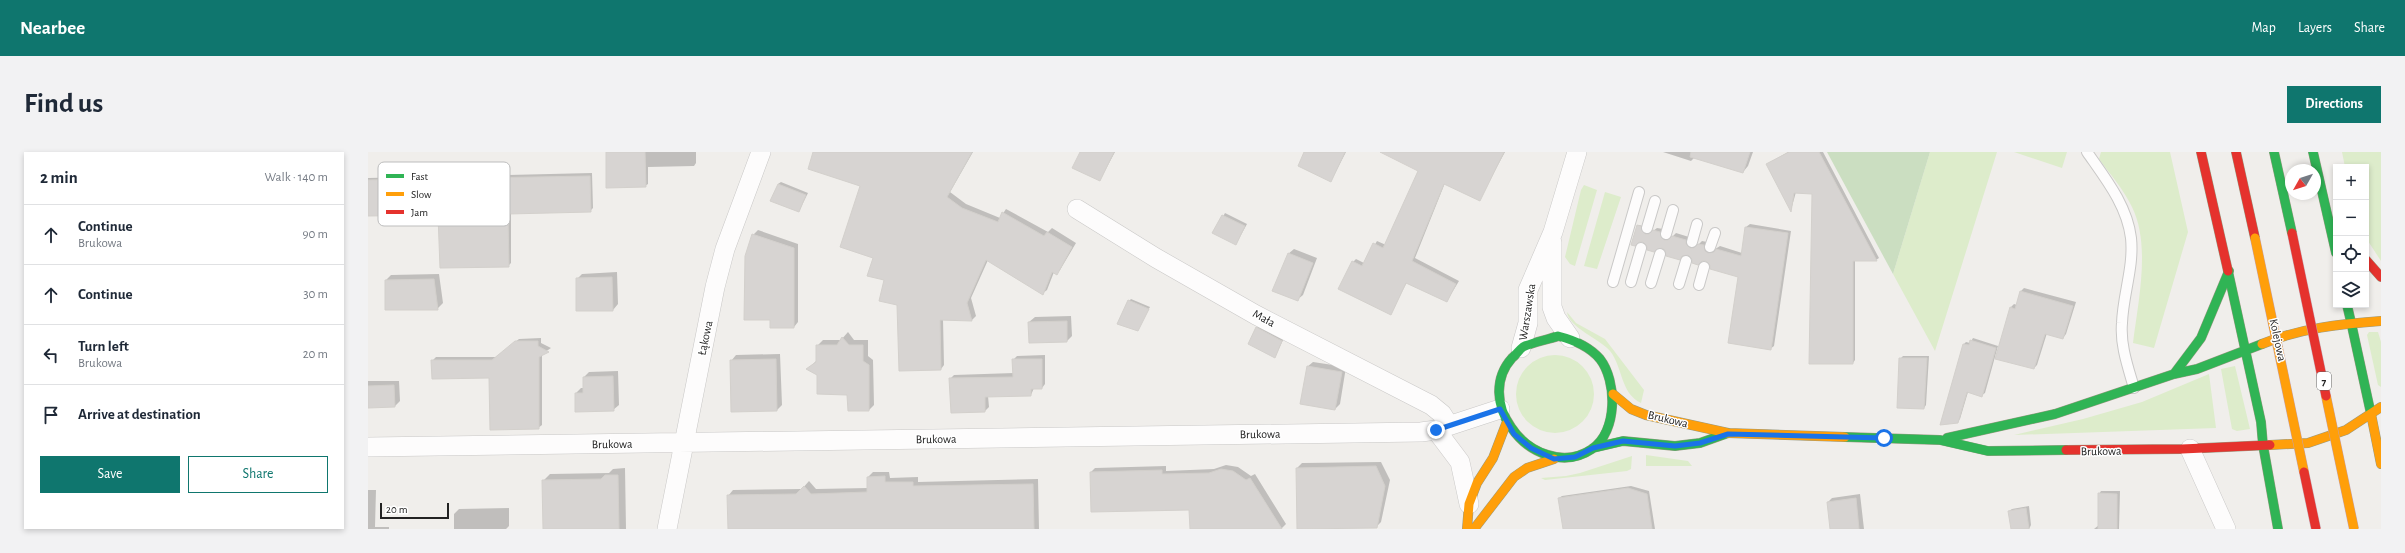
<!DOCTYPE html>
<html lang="en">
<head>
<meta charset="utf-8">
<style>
  body { margin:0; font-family:"Alegreya Sans",sans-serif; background:#f2f2f3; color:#1f2937 }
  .controls { position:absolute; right:12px; top:12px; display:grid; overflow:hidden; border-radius:0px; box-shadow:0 2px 6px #0003 }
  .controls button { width:36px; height:36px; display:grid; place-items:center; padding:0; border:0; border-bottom:1px solid #e0e1e3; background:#fff; color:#1f2937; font:20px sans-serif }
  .compass { position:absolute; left:1917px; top:12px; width:36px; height:36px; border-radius:50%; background:#fff; box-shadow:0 2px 6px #0003; rotate:231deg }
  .scale { position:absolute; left:12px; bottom:10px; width:69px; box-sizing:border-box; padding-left:4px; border:2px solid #222; border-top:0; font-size:11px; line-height:14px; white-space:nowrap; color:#222; -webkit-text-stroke:3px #fff; paint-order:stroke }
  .stop { position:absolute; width:12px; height:12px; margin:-9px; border:3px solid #1a73e8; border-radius:50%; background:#fff }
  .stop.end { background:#1a73e8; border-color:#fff; box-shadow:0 1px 4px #0008 }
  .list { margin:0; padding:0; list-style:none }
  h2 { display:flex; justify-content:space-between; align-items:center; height:52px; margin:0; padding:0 16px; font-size:17px }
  h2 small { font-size:13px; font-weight:400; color:#747a83 }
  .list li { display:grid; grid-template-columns:26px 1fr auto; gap:12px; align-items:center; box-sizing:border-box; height:60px; padding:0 16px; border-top:1px solid #e0e1e3 }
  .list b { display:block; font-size:15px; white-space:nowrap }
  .list p { margin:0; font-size:13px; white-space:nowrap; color:#747a83 }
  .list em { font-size:13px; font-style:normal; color:#747a83 }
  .actions { display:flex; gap:8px; padding:12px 16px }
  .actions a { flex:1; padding:9px 0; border:1px solid #0f766e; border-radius:0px; text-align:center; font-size:14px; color:#0f766e }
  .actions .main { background:#0f766e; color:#fff }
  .icon { flex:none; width:22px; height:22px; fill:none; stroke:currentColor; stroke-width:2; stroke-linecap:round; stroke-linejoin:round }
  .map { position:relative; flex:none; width:2013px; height:377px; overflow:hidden; border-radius:0px }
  header { display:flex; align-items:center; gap:24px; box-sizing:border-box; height:56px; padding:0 20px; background:#0f766e; color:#fff }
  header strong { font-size:19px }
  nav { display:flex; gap:22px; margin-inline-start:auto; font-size:14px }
  .intro { display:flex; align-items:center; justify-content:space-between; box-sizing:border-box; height:96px; padding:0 24px }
  h1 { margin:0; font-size:28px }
  .button { padding:10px 18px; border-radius:0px; background:#0f766e; color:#fff; font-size:14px; font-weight:700 }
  main { display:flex; gap:24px; padding:0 24px }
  aside { flex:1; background:#fff; border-radius:0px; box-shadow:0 2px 6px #0003 }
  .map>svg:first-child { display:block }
  .grass { fill:#ddeccb }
  .forest { fill:#cbdec1 }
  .shadow { fill:#0003 }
  .building { fill:#d7d4d2; stroke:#d3d0cc }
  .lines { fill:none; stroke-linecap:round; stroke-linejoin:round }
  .lane-casing { stroke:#c9c8c7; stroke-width:12 }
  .street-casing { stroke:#c9c8c7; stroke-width:20 }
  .fast-casing { stroke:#999a82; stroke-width:10 }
  .slow-casing { stroke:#999a82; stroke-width:10 }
  .jam-casing { stroke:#999a82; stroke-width:10 }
  .lane { stroke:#fdfcfc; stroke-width:10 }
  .street { stroke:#fdfcfc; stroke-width:19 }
  .fast { stroke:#30b455; stroke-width:9 }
  .slow { stroke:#ff9f0a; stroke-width:9 }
  .jam { stroke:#e5322d; stroke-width:9 }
  .slow-bridge-casing { stroke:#c5a2ac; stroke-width:10; stroke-linecap:butt }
  .jam-bridge-casing { stroke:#c5a2ac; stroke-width:10; stroke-linecap:butt }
  .slow-bridge { stroke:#ff9f0a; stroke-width:9 }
  .jam-bridge { stroke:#e5322d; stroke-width:9 }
  .route { stroke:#1a73e8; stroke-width:5 }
  .labels { text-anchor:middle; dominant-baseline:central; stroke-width:3; stroke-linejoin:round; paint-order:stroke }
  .shield { fill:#fff; stroke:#646464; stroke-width:1 }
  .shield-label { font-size:11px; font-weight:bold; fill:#222 }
  .street-label { font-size:12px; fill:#222; stroke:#fff }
  .key { fill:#fff; stroke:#bdbdbd; stroke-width:1 }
  .key-label { font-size:11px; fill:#222 }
</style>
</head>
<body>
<header>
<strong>Nearbee</strong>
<nav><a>Map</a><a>Layers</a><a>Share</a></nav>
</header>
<div class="intro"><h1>Find us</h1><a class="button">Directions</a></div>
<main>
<aside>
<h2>2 min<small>Walk · 140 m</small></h2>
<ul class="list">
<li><svg class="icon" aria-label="ahead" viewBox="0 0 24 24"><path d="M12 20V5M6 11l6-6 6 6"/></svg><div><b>Continue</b><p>Brukowa</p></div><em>90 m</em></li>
<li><svg class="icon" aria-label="ahead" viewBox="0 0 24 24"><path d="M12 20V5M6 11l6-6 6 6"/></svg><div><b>Continue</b></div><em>30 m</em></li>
<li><svg class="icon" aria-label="left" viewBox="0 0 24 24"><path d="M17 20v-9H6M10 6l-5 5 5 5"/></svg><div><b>Turn left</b><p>Brukowa</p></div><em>20 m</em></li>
<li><svg class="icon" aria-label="arrive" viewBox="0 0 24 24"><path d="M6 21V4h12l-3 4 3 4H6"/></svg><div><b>Arrive at destination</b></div></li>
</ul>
<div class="actions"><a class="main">Save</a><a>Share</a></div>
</aside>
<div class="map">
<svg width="2013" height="377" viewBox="0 0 2013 377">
  <rect width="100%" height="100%" fill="#f0eeeb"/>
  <path class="grass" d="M1562 0H1629L1567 199 1525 122Z
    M1646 0H1699L1694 16Z
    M1733 0H1802L1820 80 1786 196 1765 191C1770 150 1783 93 1764 55 1756 38 1742 22 1731 7Z
    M1974 0H2013V109L1998 86V15H1977Z
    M1216 33 1229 38 1207 114 1202 112 1197 105 1213 38Z
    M1237 40 1253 45 1229 117 1216 114Z
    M1199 160 1208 171 1237 187 1276 238 1273 251C1252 241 1255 215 1242 199 1231 186 1201 176 1199 160Z
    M2001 180H2010L2013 190V235L2010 233 1999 183Z
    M1148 242a39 39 0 1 1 78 0a39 39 0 1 1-78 0Z
    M1867 214 1882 277 1869 279 1864 277 1853 217Z
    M1841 222 1848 276 1646 283 1715 267 1774 250Z
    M1278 303 1320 309 1324 314H1278Z
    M1264 304 1263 317 1259 319 1177 328 1173 326 1198 324 1212 321Z"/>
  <path class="forest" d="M1459 0H1562L1525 122Z"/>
  <path class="shadow" d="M240 0H328V11L326 14 280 15V32L277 34Z
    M541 0H605L582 40 598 52 632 66 638 57 680 80 684 76 708 91 692 118 688 121 686 120 679 138 675 141 620 108 603 146 608 164 604 168 575 167 576 213 573 217 517 128Z
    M713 0H747L732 28Z
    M938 0H978L963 29Z
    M1014 0H1137L1111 48 1077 31 1047 106 1091 129 1079 149 1039 130 1023 161 985 110 988 107 996 111 1009 89 1018 93 1051 18Z
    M1295 0H1385L1380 14 1375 20 1327 5 1323 9Z
    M1420 0H1455L1511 106 1508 108H1487V208L1485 211 1445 41 1428 40 1423 58 1399 12Z
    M224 21 225 56 222 59 143 61V111L140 114 71 62 0 63V26Z
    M413 30 440 41 431 59 410 32Z
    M857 61 879 72 868 92 846 81Z
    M1382 72 1423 79 1406 194 1402 197 1361 190 1371 124 1343 116 1339 108H1334L1330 112 1325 111V107L1321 102 1311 106 1299 103 1298 97 1294 95 1286 99 1280 97 1276 89 1264 92 1271 73 1278 75 1280 79H1285L1289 76 1295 77 1299 85H1304L1308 81 1321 85V89L1325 93H1330L1334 89 1339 90 1340 96 1344 99 1352 94 1374 101 1378 75Z
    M390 78 430 92V170L426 175 385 83Z
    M926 97 949 106 935 143 929 148 920 102Z
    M249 120 250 152 245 158 209 127 214 122Z
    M71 122 75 151 69 157H18V128L23 123Z
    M1656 136 1708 150 1698 182 1695 186 1679 181 1669 213 1666 216 1642 156 1646 152 1649 153 1652 140Z
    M763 147 782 155 769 178 761 149Z
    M703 164 704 184 699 189 661 170 667 165Z
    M891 173 916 186 907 205 889 176Z
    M480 180 486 188H500V204L505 208 506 253 501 258 480 242 440 217 449 208V194L455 188H473Z
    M173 186V191L183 196 174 202V273L170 276 122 225 64 209 68 205H128L151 187Z
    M1605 186 1630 194 1617 241 1614 243 1600 240 1592 267 1589 270 1573 272 1596 192 1598 190 1602 191Z
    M412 202 414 253 409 258 363 209 368 203Z
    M677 203V232L674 236H666L663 243 620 244 621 255 617 259 582 227 586 223 646 221 645 208 649 204Z
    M1535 204H1561L1558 253 1556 256 1532 207Z
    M945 210 978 215 972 252 967 257 939 215Z
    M250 219 251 253 245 258 208 241 213 236H216V225L221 220Z
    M0 229H31L32 249 27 254 0 255Z
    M1013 310 1022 328 1013 370 1008 375 930 376 929 316 934 311Z
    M858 313 870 315 883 324 887 322 918 372 914 376 823 377 822 357 723 320 727 316 798 314V319L846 317Z
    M257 316 258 377H176L175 329 182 322 241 321 245 317Z
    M505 320H521L522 326 550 325V330L670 327 671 377H361L360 344 365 338 434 337 441 329 448 337 500 336V325Z
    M1263 334 1281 339 1287 377H1196L1191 346 1194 344Z
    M0 338H8L7 375H21V377H0Z
    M1733 339H1752L1751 377H1726L1731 373V342Z
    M1492 342 1496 377H1463L1460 350 1464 346Z
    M1661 354 1663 373 1661 377H1644L1641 359 1644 357Z
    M141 356V374L138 377H86V362L91 357Z"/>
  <path class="building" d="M238 0H277L278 35 238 36Z
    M445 0H604L579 45 594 56 630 70 634 60 676 84 679 80 704 95 689 123 684 120 675 143 618 108 599 151 604 169 572 168 573 218 531 219 529 153 511 149 516 128 499 124 505 106 472 95 492 34 440 17Z
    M712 0H746L732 29 704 16Z
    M936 0H977L963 30 930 14Z
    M1012 0H1136L1112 49 1076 32 1044 109 1088 132 1079 150 1038 131 1023 163 970 137 984 109 994 114 1005 91 1015 96 1050 19Z
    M1323 0H1382L1375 21 1322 5Z
    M1421 0H1451L1509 109H1485V212H1441L1444 42 1426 41 1423 60 1398 12Z
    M222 24 223 60 140 62 141 115 72 116 70 63 0 64V28Z
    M410 32 438 43 431 60 402 49Z
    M854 63 877 74 868 93 844 81Z
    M1269 73 1273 74 1277 82H1281L1285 78 1292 80 1296 88H1300L1304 84 1318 88V92L1322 96H1326L1330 92 1336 93 1337 99 1340 101 1346 100 1348 97 1373 104 1377 75 1420 81 1403 198 1360 191 1370 125 1342 117V113L1338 109H1334L1330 113 1324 111V107L1320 103 1314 104 1312 108 1298 104 1297 98 1294 96 1286 100 1279 98V94L1275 90H1271L1267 94 1263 93Z
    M384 82 426 96V176H402V168H376L377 104Z
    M920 101 945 111 930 149 904 139Z
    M244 125 245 159H208V126Z
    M66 127 70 158H17V128Z
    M1652 139 1705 154 1695 187 1677 182 1666 217 1627 207 1642 155 1647 157Z
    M760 148 781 157 770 179 749 172Z
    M699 169V190L661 191 660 170Z
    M888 175 914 189 907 206 880 192Z
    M474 185 481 193H495V209L501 213V259H480L479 243 449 242V223L438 217 448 210V193H469Z
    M1602 188 1628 196 1614 245 1599 240 1590 271 1572 273 1595 192 1601 193Z
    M147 189H170V194L181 200 171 205V277L122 278 121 226 64 227 63 208H124Z
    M1531 206H1559L1556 257 1529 256Z
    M408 207 409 259 363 260 362 208Z
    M644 207H674V237H663V244L617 245V260L583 261 581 226 645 225Z
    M939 214 974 220 967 258 932 252Z
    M245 224 246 259 207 260V241H215V225Z
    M26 233 27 255 0 256V234Z
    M1008 314 1017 334 1009 376 929 377 928 316Z
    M853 317 865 319 878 328 882 326 914 377H822L821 358 723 360 722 320 794 318V322L841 321Z
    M237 323H250L251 377H175L174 328 233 327Z
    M517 324V330H545V334L665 332 666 377H360L359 343 428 342 436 334 443 342 499 340V325Z
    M1260 336 1279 342 1284 377H1195L1190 346Z
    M1730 341 1749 342V377H1730Z
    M1488 346 1491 377H1462L1459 350Z
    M1658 356 1661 377H1643L1640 359Z"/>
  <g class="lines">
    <defs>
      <path id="lane" d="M1719 0C1737 26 1759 53 1763 86 1766 115 1755 142 1754 171 1752 193 1760 215 1766 236
        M1279 76 1287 49
        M1298 82 1305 58
        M1324 90 1329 72
        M1342 95 1347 81
        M1245 130 1271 40
        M1263 130 1273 96
        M1283 131 1292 102
        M1311 132 1318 109
        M1331 133 1336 115"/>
      <path id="street" d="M709 57 788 106 888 163 1063 253 1074 262 1081 273
        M1184 90V155L1188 166 1202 186
        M1153 196 1160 171V138L1185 80 1209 0
        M1068 278 1092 310 1101 352
        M0 295 1053 280 1068 278 1132 257
        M1822 297 1858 377
        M299 377 347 135 357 97 393 0"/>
      <path id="fast" d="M1906 0 1924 81
        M1945 0 1968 101
        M1860 119 1893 270 1895 293
        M1979 153 1983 170
        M1983 170 2003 262
        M1190 184C1206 188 1221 194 1232 207 1249 229 1250 279 1224 297 1196 316 1160 301 1143 275 1128 254 1126 226 1144 206 1148 203 1151 198 1155 195 1165 190 1179 188 1190 184Z
        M1806 222 1833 186 1861 119
        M1477 285 1572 288 1620 299 1698 298
        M1579 286 1687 262 1806 222 1829 217 1894 192
        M1895 293 1910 377
        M1225 296 1255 289 1307 294 1332 291 1360 281"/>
      <path id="slow" d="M1894 192C1933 176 1972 172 2013 169
        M1245 242 1263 257 1278 263 1360 281 1477 285
        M2003 262 2013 312
        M1902 293 1940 291 1978 278 2013 255
        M1099 377 1101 352 1109 331 1125 306 1138 272
        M1106 377 1146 325 1159 316 1186 307"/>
      <path id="jam" d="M1833 0 1860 119
        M1868 0 1887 86
        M1998 108 2013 125
        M1698 298 1814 297 1902 293"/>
    </defs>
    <use href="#lane" class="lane-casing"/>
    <use href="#street" class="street-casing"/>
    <use href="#fast" class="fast-casing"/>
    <use href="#slow" class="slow-casing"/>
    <use href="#jam" class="jam-casing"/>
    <use href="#lane" class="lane"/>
    <use href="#street" class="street"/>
    <use href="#fast" class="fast"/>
    <use href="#slow" class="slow"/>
    <use href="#jam" class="jam"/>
    <defs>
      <path id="slow-bridge" d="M1887 86 1936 320
        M1958 244 1986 377"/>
      <path id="jam-bridge" d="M1924 81 1958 244
        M1936 320 1948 377"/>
    </defs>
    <use href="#slow-bridge" class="slow-bridge-casing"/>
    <use href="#jam-bridge" class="jam-bridge-casing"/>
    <use href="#slow-bridge" class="slow-bridge"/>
    <use href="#jam-bridge" class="jam-bridge"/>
  </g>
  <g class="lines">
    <path class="route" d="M1068 278 1132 257 1146 282 1163 296 1186 307 1207 305 1225 296 1255 289 1307 294 1332 291 1360 282 1516 286"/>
  </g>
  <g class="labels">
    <rect class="shield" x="1949" y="220" width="14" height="18" rx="3"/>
    <g class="shield-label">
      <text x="1956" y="229">7</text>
    </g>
    <g class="street-label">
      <text transform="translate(1159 160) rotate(-81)">Warszawska</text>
      <text transform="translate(896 166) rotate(28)">Mała</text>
      <text transform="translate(337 186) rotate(-78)">Łąkowa</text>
      <text transform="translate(1910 188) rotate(78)">Kolejowa</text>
      <text transform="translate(1300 267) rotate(13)">Brukowa</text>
      <text transform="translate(892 282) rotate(-1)">Brukowa</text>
      <text transform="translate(568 287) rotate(-1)">Brukowa</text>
      <text transform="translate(244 292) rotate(-1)">Brukowa</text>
      <text transform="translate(1733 299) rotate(-1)">Brukowa</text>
    </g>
  </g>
  <rect x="10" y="10" width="132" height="64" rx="6" class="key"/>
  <rect x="18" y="22" width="18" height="4" fill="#30b455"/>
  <rect x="18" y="40" width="18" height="4" fill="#ff9f0a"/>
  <rect x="18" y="58" width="18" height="4" fill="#e5322d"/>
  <g class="key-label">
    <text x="43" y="28">Fast</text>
    <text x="43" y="46">Slow</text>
    <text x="43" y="64">Jam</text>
  </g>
</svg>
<div class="controls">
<button>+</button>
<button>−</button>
<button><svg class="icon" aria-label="locate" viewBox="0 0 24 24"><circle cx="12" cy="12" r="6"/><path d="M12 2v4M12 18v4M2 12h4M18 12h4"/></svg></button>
<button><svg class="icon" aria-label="layers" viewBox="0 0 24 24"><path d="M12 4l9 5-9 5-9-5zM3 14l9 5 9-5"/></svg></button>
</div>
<svg class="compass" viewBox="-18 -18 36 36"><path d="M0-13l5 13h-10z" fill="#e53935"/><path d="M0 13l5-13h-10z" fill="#747a83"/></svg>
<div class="scale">20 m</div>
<div class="stop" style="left:1516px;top:286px"></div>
<div class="stop end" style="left:1068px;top:278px"></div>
</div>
</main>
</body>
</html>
